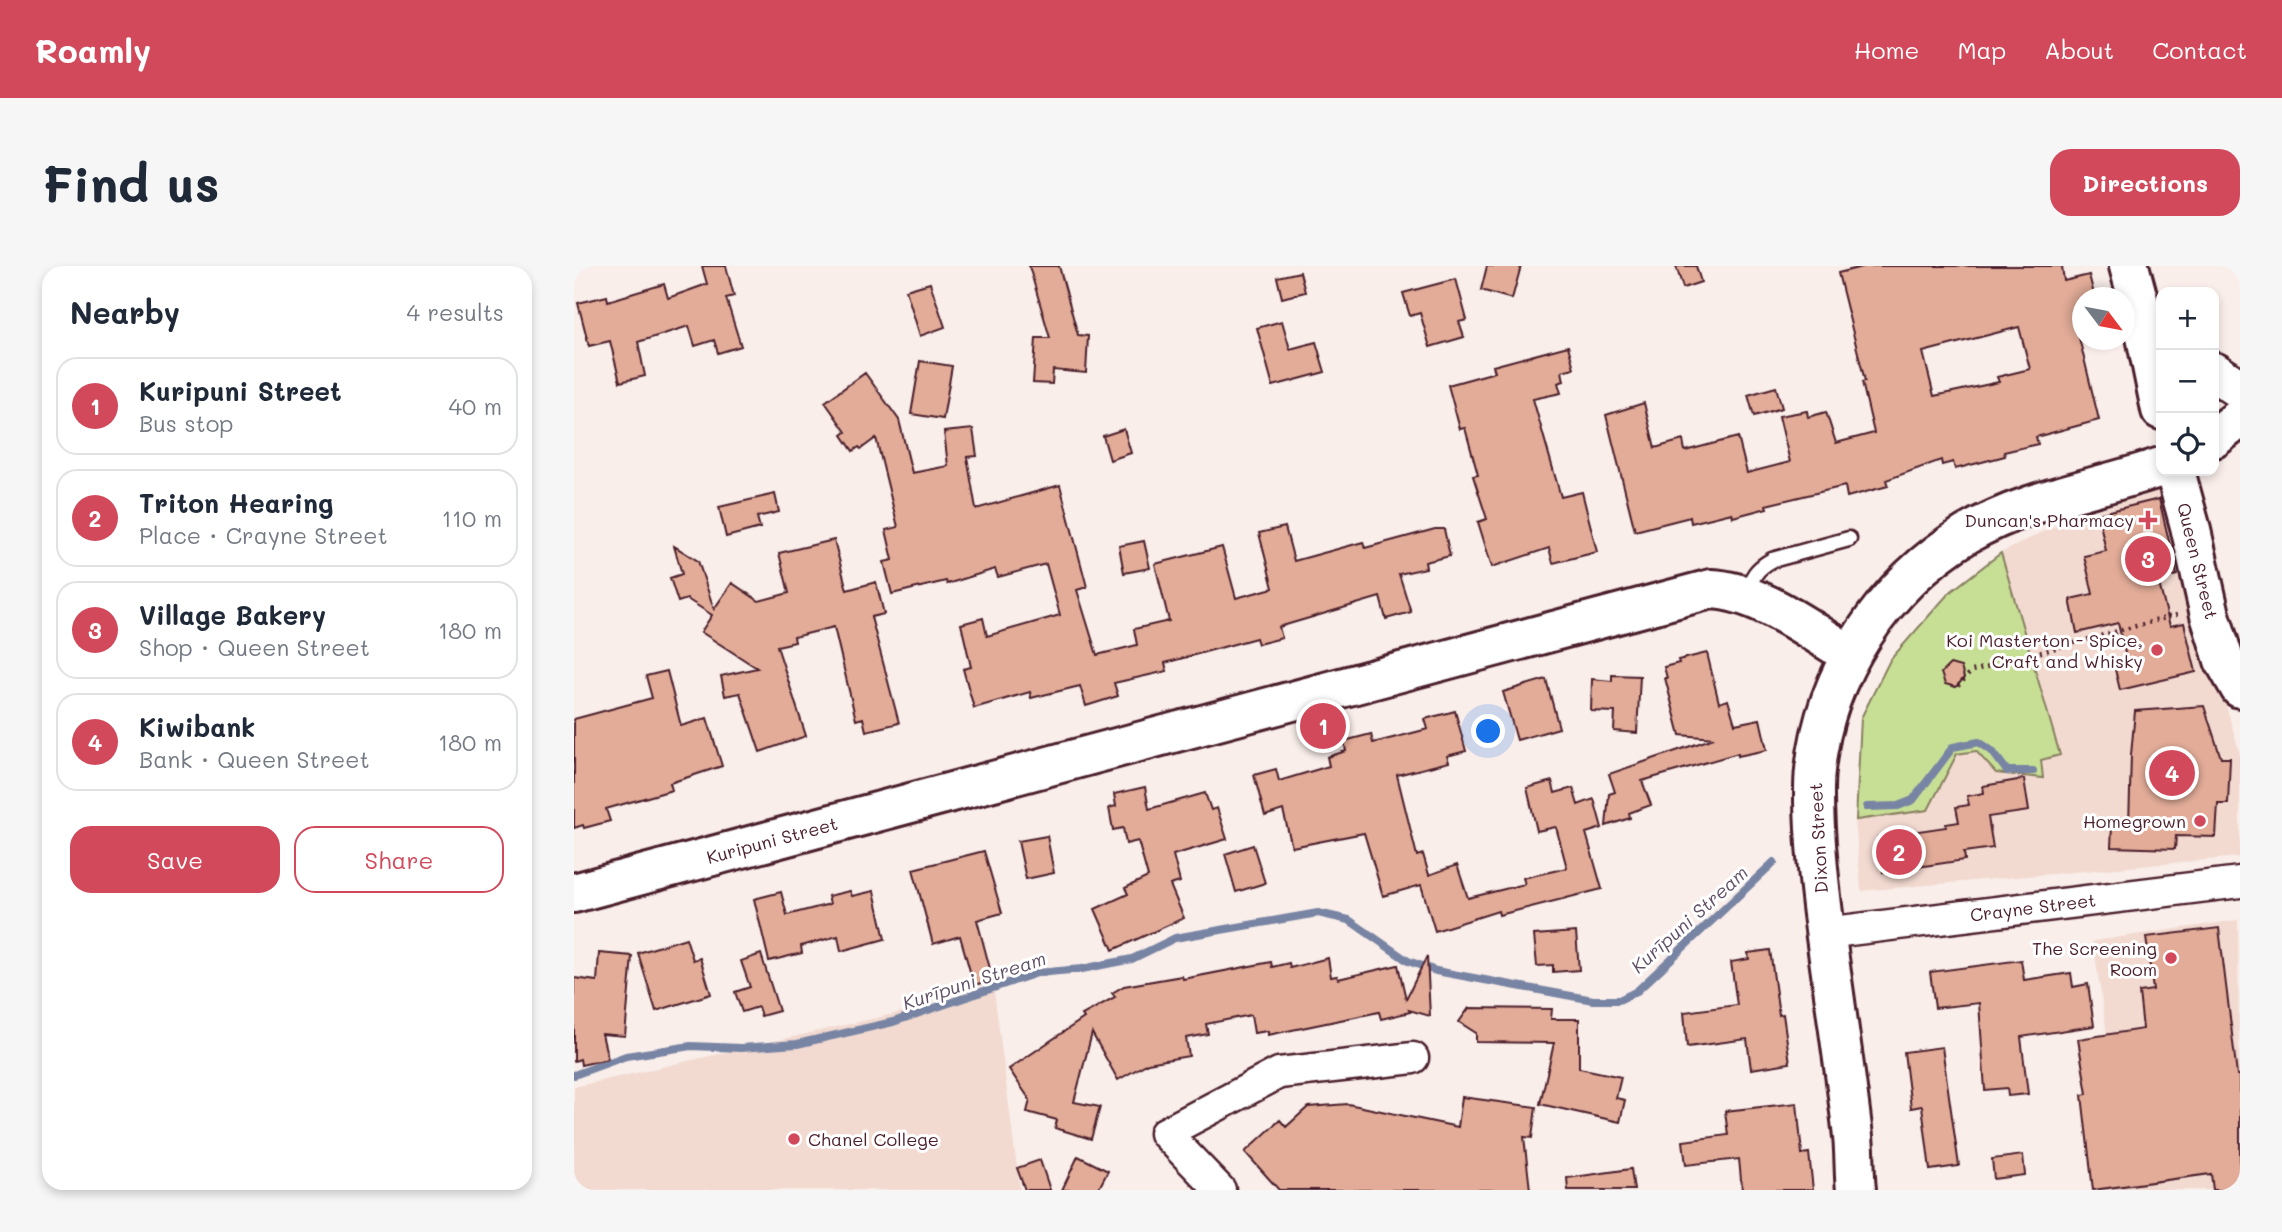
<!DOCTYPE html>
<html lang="en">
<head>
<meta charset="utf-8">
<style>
  body { margin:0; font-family:Mali,sans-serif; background:#f6f6f7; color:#1f2937 }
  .controls { position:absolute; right:21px; top:21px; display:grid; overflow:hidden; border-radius:14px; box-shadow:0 4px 10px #0003 }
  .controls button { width:63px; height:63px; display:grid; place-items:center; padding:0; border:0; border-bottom:2px solid #e0e1e3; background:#fff; color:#1f2937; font:35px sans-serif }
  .compass { position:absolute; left:1498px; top:21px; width:63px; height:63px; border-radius:50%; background:#fff; box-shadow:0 4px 10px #0003; rotate:122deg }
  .you { position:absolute; left:915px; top:466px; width:24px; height:24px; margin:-18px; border:5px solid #fff; border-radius:50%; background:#1a73e8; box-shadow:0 0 0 10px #1a73e833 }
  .badge { display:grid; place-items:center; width:46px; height:46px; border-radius:50%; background:#d1495b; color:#fff; font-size:23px; font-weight:700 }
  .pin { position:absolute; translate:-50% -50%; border:4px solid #fff; box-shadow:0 2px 7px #0006 }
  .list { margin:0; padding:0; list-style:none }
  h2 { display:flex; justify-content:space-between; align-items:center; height:91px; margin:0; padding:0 28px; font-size:30px }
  h2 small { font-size:23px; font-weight:400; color:#747a83 }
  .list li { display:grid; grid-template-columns:46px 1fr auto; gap:21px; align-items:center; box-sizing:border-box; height:98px; margin:0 14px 14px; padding:0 14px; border:2px solid #e0e1e3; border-radius:21px }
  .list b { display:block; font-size:26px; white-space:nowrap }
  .list p { margin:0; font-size:23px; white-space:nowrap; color:#747a83 }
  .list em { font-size:23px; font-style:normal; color:#747a83 }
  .actions { display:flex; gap:14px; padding:21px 28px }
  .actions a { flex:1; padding:16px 0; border:2px solid #d1495b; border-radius:21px; text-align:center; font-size:24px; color:#d1495b }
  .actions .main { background:#d1495b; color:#fff }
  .icon { flex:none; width:38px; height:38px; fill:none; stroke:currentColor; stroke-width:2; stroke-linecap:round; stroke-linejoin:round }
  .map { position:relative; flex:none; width:1666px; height:924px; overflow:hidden; border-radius:21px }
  header { display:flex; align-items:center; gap:42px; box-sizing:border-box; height:98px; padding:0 35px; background:#d1495b; color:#fff }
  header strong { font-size:33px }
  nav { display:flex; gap:38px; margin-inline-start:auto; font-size:24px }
  .intro { display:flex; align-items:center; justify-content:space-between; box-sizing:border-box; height:168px; padding:0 42px }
  h1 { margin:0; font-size:49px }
  .button { padding:18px 32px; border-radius:21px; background:#d1495b; color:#fff; font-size:24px; font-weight:700 }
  main { display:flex; gap:42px; padding:0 42px }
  aside { flex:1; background:#fff; border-radius:21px; box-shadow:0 4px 10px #0003 }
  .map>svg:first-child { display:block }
  .built { fill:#f2dad1 }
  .green { fill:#c7df95; stroke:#887f60; stroke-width:2 }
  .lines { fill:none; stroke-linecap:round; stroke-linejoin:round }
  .stream { stroke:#7884a3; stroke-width:8 }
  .building { fill:#e2ac98; stroke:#4a1f2b; stroke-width:2; fill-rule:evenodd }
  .lane-casing { stroke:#4a1f2b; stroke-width:19 }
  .street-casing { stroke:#4a1f2b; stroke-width:35 }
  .secondary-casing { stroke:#4a1f2b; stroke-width:44 }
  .path { stroke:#4a1f2b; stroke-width:4.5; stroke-dasharray:2 5; stroke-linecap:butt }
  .lane { stroke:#fff; stroke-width:14 }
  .street { stroke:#fff; stroke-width:30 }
  .secondary { stroke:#fff; stroke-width:38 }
  .poi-dot { fill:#d1495b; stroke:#fff; stroke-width:2.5 }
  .labels { text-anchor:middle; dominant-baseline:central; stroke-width:6; stroke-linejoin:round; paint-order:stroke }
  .poi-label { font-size:18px; fill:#4a1f2b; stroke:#fff; text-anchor:end }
  .street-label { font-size:18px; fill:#4a1f2b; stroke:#fff }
  .water-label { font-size:19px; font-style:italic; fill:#615167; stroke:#fff }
</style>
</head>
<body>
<header>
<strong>Roamly</strong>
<nav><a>Home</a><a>Map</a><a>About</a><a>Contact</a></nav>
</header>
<div class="intro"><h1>Find us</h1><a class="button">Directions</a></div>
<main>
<aside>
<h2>Nearby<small>4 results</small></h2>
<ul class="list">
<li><span class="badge">1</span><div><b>Kuripuni Street</b><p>Bus stop</p></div><em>40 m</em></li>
<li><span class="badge">2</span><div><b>Triton Hearing</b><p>Place · Crayne Street</p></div><em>110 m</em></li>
<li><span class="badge">3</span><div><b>Village Bakery</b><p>Shop · Queen Street</p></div><em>180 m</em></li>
<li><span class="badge">4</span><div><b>Kiwibank</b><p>Bank · Queen Street</p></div><em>180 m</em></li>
</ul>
<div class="actions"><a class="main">Save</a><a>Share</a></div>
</aside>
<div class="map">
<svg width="1666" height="924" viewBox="0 0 1666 924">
  <rect width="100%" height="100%" fill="#f9eeea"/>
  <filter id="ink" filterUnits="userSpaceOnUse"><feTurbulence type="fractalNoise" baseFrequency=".0143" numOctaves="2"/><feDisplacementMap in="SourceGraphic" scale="14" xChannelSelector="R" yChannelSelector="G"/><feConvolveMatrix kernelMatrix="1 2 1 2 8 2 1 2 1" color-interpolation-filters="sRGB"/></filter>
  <g filter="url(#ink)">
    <path class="built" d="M1590 221 1666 488V591L1287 625 1281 554 1354 544 1383 488 1402 485 1422 507 1485 488 1427 287 1484 258Z
      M1664 654 1666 924H1519L1507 829 1541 824 1519 675Z
      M420 725 446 924H0V821Z"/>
    <path class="green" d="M1427 287 1486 489 1467 494 1469 512 1422 507 1402 485 1383 488 1354 544 1282 554 1287 452 1316 394 1375 327Z"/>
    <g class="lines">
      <path class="stream" d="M1293 541 1324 540 1339 534 1379 481 1405 476 1418 485 1433 505H1459
        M0 809 52 790 117 780 167 782 223 778 319 756 463 707 508 703 558 693 601 672 744 647 775 654 834 695 862 705 1019 734H1045L1063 725 1200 596"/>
    </g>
    <path class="building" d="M128 0H152L160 30 152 32 167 80 144 87 140 74 121 80 115 60 64 76 71 110 46 116 36 75 15 80 4 37 33 30 34 35 90 18 94 32 133 18Z
      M455 0H485L504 69 514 70 512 107 479 104 478 118 459 117 462 72H476Z
      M913 0H947L938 33 907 24Z
      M1102 0H1122L1127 16 1109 22Z
      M1292 0H1488L1490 15 1515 9 1521 32H1508V49L1500 51 1525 154 1462 171 1464 178 1430 186 1431 190 1381 203 1379 196 1368 199 1367 194 1312 214 1314 220 1273 231 1271 220 1192 239 1193 242 1159 251 1158 247 1117 257 1116 251 1061 265 1032 149 1070 137 1081 182 1109 174 1111 185 1164 171 1173 207 1216 196 1205 150 1233 145 1234 151 1252 146 1262 177 1300 167 1288 116 1291 115 1264 7ZM1445 61 1456 103 1423 111 1425 116 1360 130 1349 86Z
      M726 6 731 26 708 32 703 11Z
      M882 13 893 54 885 56 890 71 856 81 846 47 836 50 829 27Z
      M356 17 371 61 346 70 332 24Z
      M708 55 716 83 742 76 751 106 699 120 683 62Z
      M994 80 1000 102 988 105 990 115 984 117 987 127 959 133 987 231 1008 226 1023 286 979 297 975 282 918 301 904 256 913 253 899 210 904 209 891 162 886 163 874 119 921 106 919 100Z
      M346 95 378 100 369 153 337 148Z
      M291 107 325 154 338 207 374 200 370 166 399 163 403 190 393 191 402 243 486 219 513 321 503 324 523 389 563 379 560 363 595 355 581 298 648 281 662 332 699 322 685 267 711 261 720 295 789 276 791 282 861 263H870L876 290 851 296 852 302 825 308 837 346 812 353 806 331 705 361 708 372 684 378 682 372 591 397 593 405 540 417 544 430 512 440 506 420 457 432 456 426 400 442 389 403 397 401 387 358 409 352 413 370 486 349 472 298 424 311 421 303 373 318 372 315 318 328 310 296 319 294 312 264 324 261 302 172 287 183 285 181 279 185 268 169 272 166 251 136Z
      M1202 121 1208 142 1180 150 1174 129Z
      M550 163 557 187 536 194 529 170Z
      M201 228 205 246 183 251 186 262 152 271 145 241Z
      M1585 233 1603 309 1584 314 1596 360 1610 357 1622 406 1546 424 1540 399 1553 396 1544 357 1503 367 1496 333 1519 328 1510 290 1532 285 1524 248Z
      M260 274 273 324 302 316 310 348 297 351 325 457 292 465 289 452 282 454 260 361 220 371 221 376 203 380 232 470 186 486 166 427 151 430 147 410 183 402 127 366 138 349 113 333 104 336 96 312 108 308 100 280 124 295 140 343 158 317 185 335 215 327 205 287Z
      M570 275 576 302 550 307 545 280Z
      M1133 387 1145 437 1154 434 1161 458 1186 453 1193 484 1164 490V487L1068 515 1077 539 1055 547 1056 552 1032 560 1035 528 1041 526 1035 508 1140 472 1106 469 1091 412H1093L1090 401 1105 397 1104 394Z
      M1376 398 1387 401 1390 412 1382 421 1371 418 1367 407Z
      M93 405 107 460 133 452 148 500 96 517 98 524 32 543 36 555 10 562 9 559 0 562V453L78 432 72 410Z
      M1038 409 1066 410 1063 467 1040 465 1041 446 1017 445 1018 413 1038 415Z
      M972 413 985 462 943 474 929 426Z
      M1630 440 1647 492H1656L1654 538H1644L1642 571 1602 570 1601 583 1537 581 1538 559H1555L1557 489 1561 445Z
      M881 445 892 485 873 490 875 496 823 509 843 590 849 588 855 609 883 599 894 632 951 618 949 612 993 602 982 561 963 565 953 522 978 515 981 527 999 522 1004 539 1020 533 1028 562 1012 567 1028 623 925 649 924 645 861 665 847 619 809 630 790 567 718 581 709 544 691 550 680 509 702 503 705 515 755 500 753 491 772 485 770 475 797 468 799 477 854 463 851 453Z
      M1450 513 1455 545 1414 551 1419 582 1390 586 1391 594 1309 606 1304 571 1372 561V558L1385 556 1382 541 1395 539 1393 530 1410 527 1409 520Z
      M571 521 575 543 631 527 637 544 643 542 653 573 599 589 606 616 596 619 610 652 539 684 521 643 554 628 551 622 574 611 564 575 552 578 549 562 539 564 535 542 542 540 540 528Z
      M473 570 480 607 452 613 444 575Z
      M679 579 691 617 662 626 651 588Z
      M410 585 428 647 403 654 419 714 400 719 386 670 359 678 339 603Z
      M276 625 278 630 300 625 311 673 267 685 264 670 227 680 228 687 195 695 180 633 207 626 213 649 256 638 254 630Z
      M1645 662 1663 809H1666V924H1639L1637 908 1519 924 1508 829 1513 828 1504 773 1569 763 1565 726 1579 724 1572 671Z
      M1002 666 1005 704 979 706V699L963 700 960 669Z
      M112 672 119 694 126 692 137 728 82 745 64 687Z
      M1196 684 1205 749 1209 748 1216 797 1177 803 1173 773 1113 781 1110 746 1163 739 1157 696 1175 693 1174 687Z
      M25 687 58 690 51 770 28 768 34 793 7 799 6 793 0 795V712L23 715Z
      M187 688 205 745 187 750 184 741 168 746 161 726 176 721 167 695Z
      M853 690 856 750 835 744 836 746 807 753 805 746 694 769V765L680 767 677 749 632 758 634 768 612 772 615 790 574 797 544 814 518 767 500 836 526 841 517 873 481 862 483 854 453 846 456 834 435 803 510 752 508 749 541 731 538 727 550 720 608 710 609 713 697 696 698 701 715 697 716 702 754 692 757 711 763 710 764 713 824 699 832 733Z
      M1447 694 1450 714 1497 707 1499 721 1514 718 1520 760 1447 771 1454 828 1434 830 1433 822 1411 824 1405 737 1361 742 1356 706Z
      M895 742 978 743 977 753H1005V802L1047 811 1042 832 1051 834 1046 856 966 838 980 777 902 776V767L885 756Z
      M1368 781 1385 900 1356 904 1348 840 1337 842 1330 786Z
      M888 831 962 841 958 872 950 871 956 924H705L671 886 706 854 712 861 734 841 774 838 884 861Z
      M1223 837 1228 888 1235 887 1239 924H1168L1165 893 1112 899 1109 875 1154 869 1151 845Z
      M1449 889 1451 909 1420 913 1418 893Z
      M504 890 534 905 524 924H488Z
      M466 894 476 924H451L443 902Z
      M1057 903 1060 924H994L993 912Z"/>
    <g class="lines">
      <defs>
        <path id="lane" d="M1173 328C1178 310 1182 303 1198 294L1275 273"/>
        <path id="street" d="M1251 667 1666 616
          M646 924 591 867 705 807 839 792"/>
        <path id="secondary" d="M1555 0 1566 41 1587 144
          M1640 106 1666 123
          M1640 172 1666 152
          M1601 205 1616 260 1636 349 1650 394 1666 422
          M0 627 1137 323C1186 325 1236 365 1277 389
          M1282 924C1280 906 1281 889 1279 871 1274 826 1267 780 1261 735 1253 678 1244 620 1241 562 1240 543 1239 523 1241 504 1251 407 1310 318 1393 268 1452 233 1523 223 1587 201"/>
      </defs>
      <use href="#lane" class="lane-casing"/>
      <use href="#street" class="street-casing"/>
      <use href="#secondary" class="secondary-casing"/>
      <path class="path" d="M1384 420 1398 405 1606 348"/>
      <use href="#lane" class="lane"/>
      <use href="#street" class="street"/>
      <use href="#secondary" class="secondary"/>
    </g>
  </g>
  <g class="poi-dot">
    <path d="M1570.5 243.5h7v7h7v7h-7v7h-7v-7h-7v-7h7z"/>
    <circle cx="1583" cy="384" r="7"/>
    <circle cx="1626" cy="555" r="7"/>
    <circle cx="1597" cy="692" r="7"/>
    <circle cx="220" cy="873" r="7"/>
  </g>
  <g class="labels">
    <g class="poi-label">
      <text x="1560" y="254">Duncan's Pharmacy</text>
      <text x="1569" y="374">Koi Masterton - Spice,<tspan x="1569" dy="21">Craft and Whisky</tspan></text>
      <text x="1612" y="555">Homegrown</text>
      <text x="1583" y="682">The Screening<tspan x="1583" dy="21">Room</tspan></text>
      <text x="234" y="873" text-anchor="start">Chanel College</text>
    </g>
    <g class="street-label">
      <text transform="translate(1624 295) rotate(76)">Queen Street</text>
      <text transform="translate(1244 572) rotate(-93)">Dixon Street</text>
      <text transform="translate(198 574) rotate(-15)">Kuripuni Street</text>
      <text transform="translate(1459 641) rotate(-7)">Crayne Street</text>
    </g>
    <g class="water-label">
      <text transform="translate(1115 653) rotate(-42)">Kurīpuni Stream</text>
      <text transform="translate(400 714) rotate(-18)">Kurīpuni Stream</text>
    </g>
  </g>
</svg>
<div class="controls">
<button>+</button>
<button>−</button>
<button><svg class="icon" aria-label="locate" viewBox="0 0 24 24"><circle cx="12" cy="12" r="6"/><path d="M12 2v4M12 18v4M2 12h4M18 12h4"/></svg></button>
</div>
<svg class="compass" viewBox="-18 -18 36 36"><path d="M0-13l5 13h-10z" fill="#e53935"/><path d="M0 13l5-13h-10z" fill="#747a83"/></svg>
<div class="you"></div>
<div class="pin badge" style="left:749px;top:460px">1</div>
<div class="pin badge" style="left:1325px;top:586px">2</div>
<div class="pin badge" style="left:1574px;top:293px">3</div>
<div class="pin badge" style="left:1598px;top:507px">4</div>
</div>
</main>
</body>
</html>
